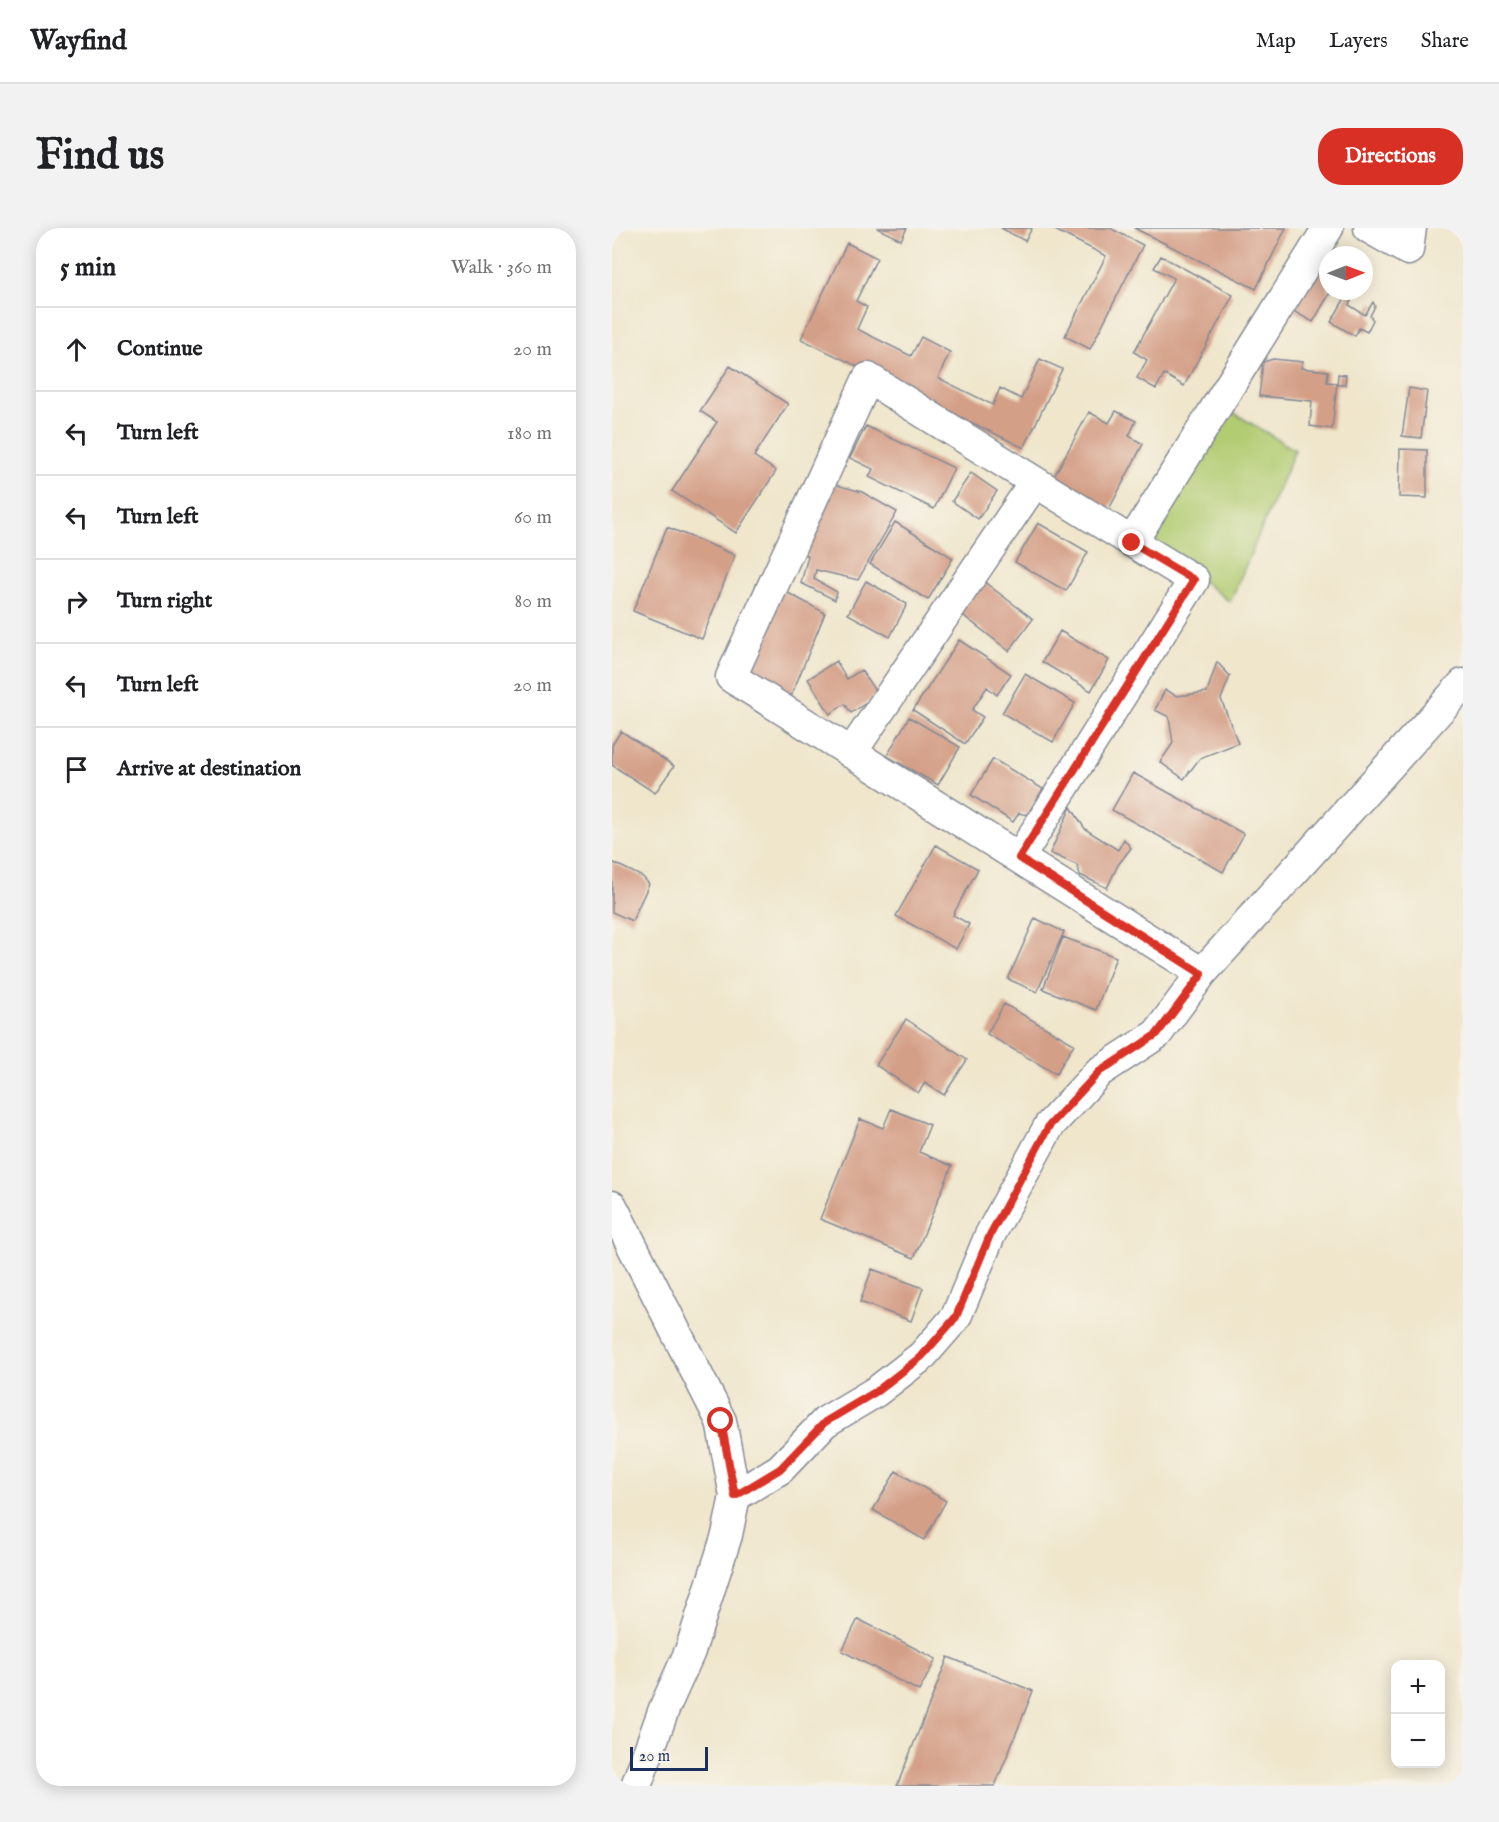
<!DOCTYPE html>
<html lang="en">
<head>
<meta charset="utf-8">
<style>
  body { margin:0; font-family:"IM FELL English",serif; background:#f2f2f2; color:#202124 }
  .controls { position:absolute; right:18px; bottom:18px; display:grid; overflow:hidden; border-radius:12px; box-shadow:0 3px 15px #0003 }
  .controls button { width:54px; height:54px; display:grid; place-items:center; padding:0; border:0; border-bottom:2px solid #e0e0e0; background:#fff; color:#202124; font:30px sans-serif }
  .compass { position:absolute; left:707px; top:18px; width:54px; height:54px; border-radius:50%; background:#fff; box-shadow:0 3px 15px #0003; rotate:89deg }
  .scale { position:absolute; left:18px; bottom:15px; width:78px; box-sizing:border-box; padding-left:6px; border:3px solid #1b2f5e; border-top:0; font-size:16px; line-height:21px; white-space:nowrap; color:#1b2f5e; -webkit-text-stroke:4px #f7f3e8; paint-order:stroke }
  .stop { position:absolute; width:18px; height:18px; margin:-14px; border:4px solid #d93025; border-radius:50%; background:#fff }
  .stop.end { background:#d93025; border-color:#fff; box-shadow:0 2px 6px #0008 }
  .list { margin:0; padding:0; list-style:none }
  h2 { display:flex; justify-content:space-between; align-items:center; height:78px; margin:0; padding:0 24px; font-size:26px }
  h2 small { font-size:20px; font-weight:400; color:#757577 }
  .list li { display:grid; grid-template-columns:39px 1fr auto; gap:18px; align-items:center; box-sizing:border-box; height:84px; padding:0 24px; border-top:2px solid #e0e0e0 }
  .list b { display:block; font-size:22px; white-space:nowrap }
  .list em { font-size:20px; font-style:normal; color:#757577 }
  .icon { flex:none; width:33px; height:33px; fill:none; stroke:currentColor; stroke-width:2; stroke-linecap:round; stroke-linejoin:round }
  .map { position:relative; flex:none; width:851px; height:1558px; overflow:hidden; border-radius:24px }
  header { display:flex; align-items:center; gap:36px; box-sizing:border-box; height:84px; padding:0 30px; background:#fff; border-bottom:2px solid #e0e0e0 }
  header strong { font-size:28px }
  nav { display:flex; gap:33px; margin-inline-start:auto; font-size:21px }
  .intro { display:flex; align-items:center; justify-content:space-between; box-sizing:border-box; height:144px; padding:0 36px }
  h1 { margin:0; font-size:42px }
  .button { padding:15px 27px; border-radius:24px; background:#d93025; color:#fff; font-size:21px; font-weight:700 }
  main { display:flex; gap:36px; padding:0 36px }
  aside { flex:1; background:#fff; border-radius:24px; box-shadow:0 3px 15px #0003 }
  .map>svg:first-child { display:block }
  .green { fill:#b2cc72; stroke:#667e68; stroke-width:1.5 }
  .building { fill:#d49f87 }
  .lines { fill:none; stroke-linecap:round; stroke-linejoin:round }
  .minor-casing { stroke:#858a95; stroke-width:33 }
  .minor { stroke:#fff; stroke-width:30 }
  .route { stroke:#d93025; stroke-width:8 }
</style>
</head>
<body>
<header>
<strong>Wayfind</strong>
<nav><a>Map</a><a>Layers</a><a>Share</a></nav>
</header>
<div class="intro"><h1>Find us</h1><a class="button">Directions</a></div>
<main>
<aside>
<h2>5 min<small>Walk · 360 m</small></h2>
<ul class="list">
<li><svg class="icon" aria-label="ahead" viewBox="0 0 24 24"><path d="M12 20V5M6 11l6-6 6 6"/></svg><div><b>Continue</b></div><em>20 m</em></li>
<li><svg class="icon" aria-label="left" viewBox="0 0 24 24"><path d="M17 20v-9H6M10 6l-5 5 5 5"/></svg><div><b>Turn left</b></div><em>180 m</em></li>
<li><svg class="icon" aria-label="left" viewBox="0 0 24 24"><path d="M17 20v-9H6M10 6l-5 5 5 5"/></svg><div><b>Turn left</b></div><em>60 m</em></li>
<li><svg class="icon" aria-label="right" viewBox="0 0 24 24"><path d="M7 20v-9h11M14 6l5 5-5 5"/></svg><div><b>Turn right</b></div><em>80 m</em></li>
<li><svg class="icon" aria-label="left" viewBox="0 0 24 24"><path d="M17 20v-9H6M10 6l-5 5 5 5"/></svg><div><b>Turn left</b></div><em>20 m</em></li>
<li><svg class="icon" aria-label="arrive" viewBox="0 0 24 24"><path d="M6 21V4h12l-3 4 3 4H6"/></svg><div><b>Arrive at destination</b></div></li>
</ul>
</aside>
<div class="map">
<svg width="851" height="1558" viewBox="0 0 851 1558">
  <rect width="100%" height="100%" fill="#f7f3e8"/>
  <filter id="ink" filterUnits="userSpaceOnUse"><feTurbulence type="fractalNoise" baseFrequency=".0167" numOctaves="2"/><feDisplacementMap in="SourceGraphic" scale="12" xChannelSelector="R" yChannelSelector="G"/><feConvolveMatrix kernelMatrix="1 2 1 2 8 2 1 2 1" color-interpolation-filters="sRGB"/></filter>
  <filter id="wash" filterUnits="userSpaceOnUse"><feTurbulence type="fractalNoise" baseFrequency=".008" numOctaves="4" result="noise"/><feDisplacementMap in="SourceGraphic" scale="24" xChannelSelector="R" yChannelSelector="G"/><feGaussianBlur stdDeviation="1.35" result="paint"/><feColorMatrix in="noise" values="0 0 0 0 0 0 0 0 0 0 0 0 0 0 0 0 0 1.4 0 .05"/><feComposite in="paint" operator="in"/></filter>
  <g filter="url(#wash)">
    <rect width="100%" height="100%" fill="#efe6cc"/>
    <path class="green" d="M612 179 683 222 618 374 534 309Z"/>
    <g id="blocks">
      <path class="building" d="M265 0H295L289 12Z
        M389 0H420L413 13Z
        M439 0H498L531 17 478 121 453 108 494 28Z
        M522 0H674L644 61Z
        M235 15 265 30 244 73 255 79 245 101 299 128 309 109 338 124 326 150 381 177 388 160 409 171 428 131 450 141 412 220 189 111Z
        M716 26V63H719L701 94 681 83Z
        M549 28 621 67 572 158 552 146 544 161 525 150 535 132 522 124 562 50 542 40Z
        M737 63 744 64 737 77 753 87 761 74 763 78 758 88 761 92 755 104 747 100 743 108 719 94Z
        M661 131 691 134 689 140 716 143 715 154 725 155 720 201 698 198 700 173 647 168 651 134Z
        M118 138 176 176 142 228 164 243 124 305 60 263 105 194 88 183Z
        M726 146 734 147 733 157H725Z
        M797 160 815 163 809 210 790 208Z
        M504 183 524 193 517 208 531 216 495 285 439 254 477 184 497 195Z
        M254 198 342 240 322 281 257 249 261 241 238 230Z
        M788 221 815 222V270L787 269Z
        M359 245 385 263 366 291 340 273Z
        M221 256 250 264 285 284 246 352 204 342 202 351 225 364 223 372 189 355 196 328 183 320Z
        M283 294 341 330 316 372 258 336Z
        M426 295 476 324 454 363 403 334Z
        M55 299 123 327 90 411 21 383Z
        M254 353 295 376 278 409 236 386Z
        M371 353 421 391 397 423 347 384Z
        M169 361 213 385 178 471 133 453Z
        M448 403 497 432 479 463 430 434Z
        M347 412 399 446 385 467 375 459 360 482 371 489 353 516 301 482Z
        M224 433 235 451 249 442 266 467 239 485 233 476 218 486 196 451Z
        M605 434 618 448 609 471 626 515 588 530 572 551 548 534 561 515 557 489 543 482 553 462 565 468 595 464Z
        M413 446 463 475 441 514 390 485Z
        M297 489 348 519 326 557 275 528Z
        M9 503 62 538 43 565 0 537V517Z
        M381 531 431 561 415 587 407 585 401 594 359 567Z
        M521 545 632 606 611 644 500 582Z
        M459 579 473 601 506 622 512 611 519 620 506 637 495 660 468 647 465 637 438 625Z
        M324 617 366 641 341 687 357 696 344 721 284 688Z
        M0 634 31 649 37 656 20 693 0 684Z
        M423 690 452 704 425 764 396 751Z
        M451 709 504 729 484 782 431 761Z
        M392 776 462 816 444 846 375 806Z
        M294 791 355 832 332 867 313 855 306 865 264 837Z
        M279 881 318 897 307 924 340 938 302 1030 208 991 248 891 271 900Z
        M260 1041 311 1060 299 1093 248 1074Z
        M284 1243 334 1273 312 1312 261 1282Z
        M246 1391 324 1431 307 1463 230 1423Z
        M336 1429 421 1463 383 1558H285Z"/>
    </g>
  </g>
  <g filter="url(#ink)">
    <use href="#blocks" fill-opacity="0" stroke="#858a95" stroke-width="1.5"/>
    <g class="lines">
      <defs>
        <path id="minor" d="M757 0 796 22 799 0
          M239 525 423 254
          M407 630 582 352 520 314
          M590 745 851 456
          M0 978 109 1193 123 1268 115 1307 78 1423 52 1481 24 1558
          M123 1268 168 1241 213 1194 265 1163 310 1128 344 1089 378 1007 437 898 487 844 545 806 590 745 119 449 256 150 520 314 716 0"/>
      </defs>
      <use href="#minor" class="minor-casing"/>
      <use href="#minor" class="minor"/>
    </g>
  </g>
  <g class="lines" filter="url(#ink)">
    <path class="route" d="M109 1193 123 1268 168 1241 213 1194 265 1163 310 1128 344 1089 378 1007 437 898 487 844 545 806 590 746 407 630 582 352 520 315"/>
  </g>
</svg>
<div class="controls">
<button>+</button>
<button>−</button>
</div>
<svg class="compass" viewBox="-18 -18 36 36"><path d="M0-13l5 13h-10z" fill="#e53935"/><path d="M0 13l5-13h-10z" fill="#757577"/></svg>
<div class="scale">20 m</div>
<div class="stop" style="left:109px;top:1193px"></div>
<div class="stop end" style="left:520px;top:315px"></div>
</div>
</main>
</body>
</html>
